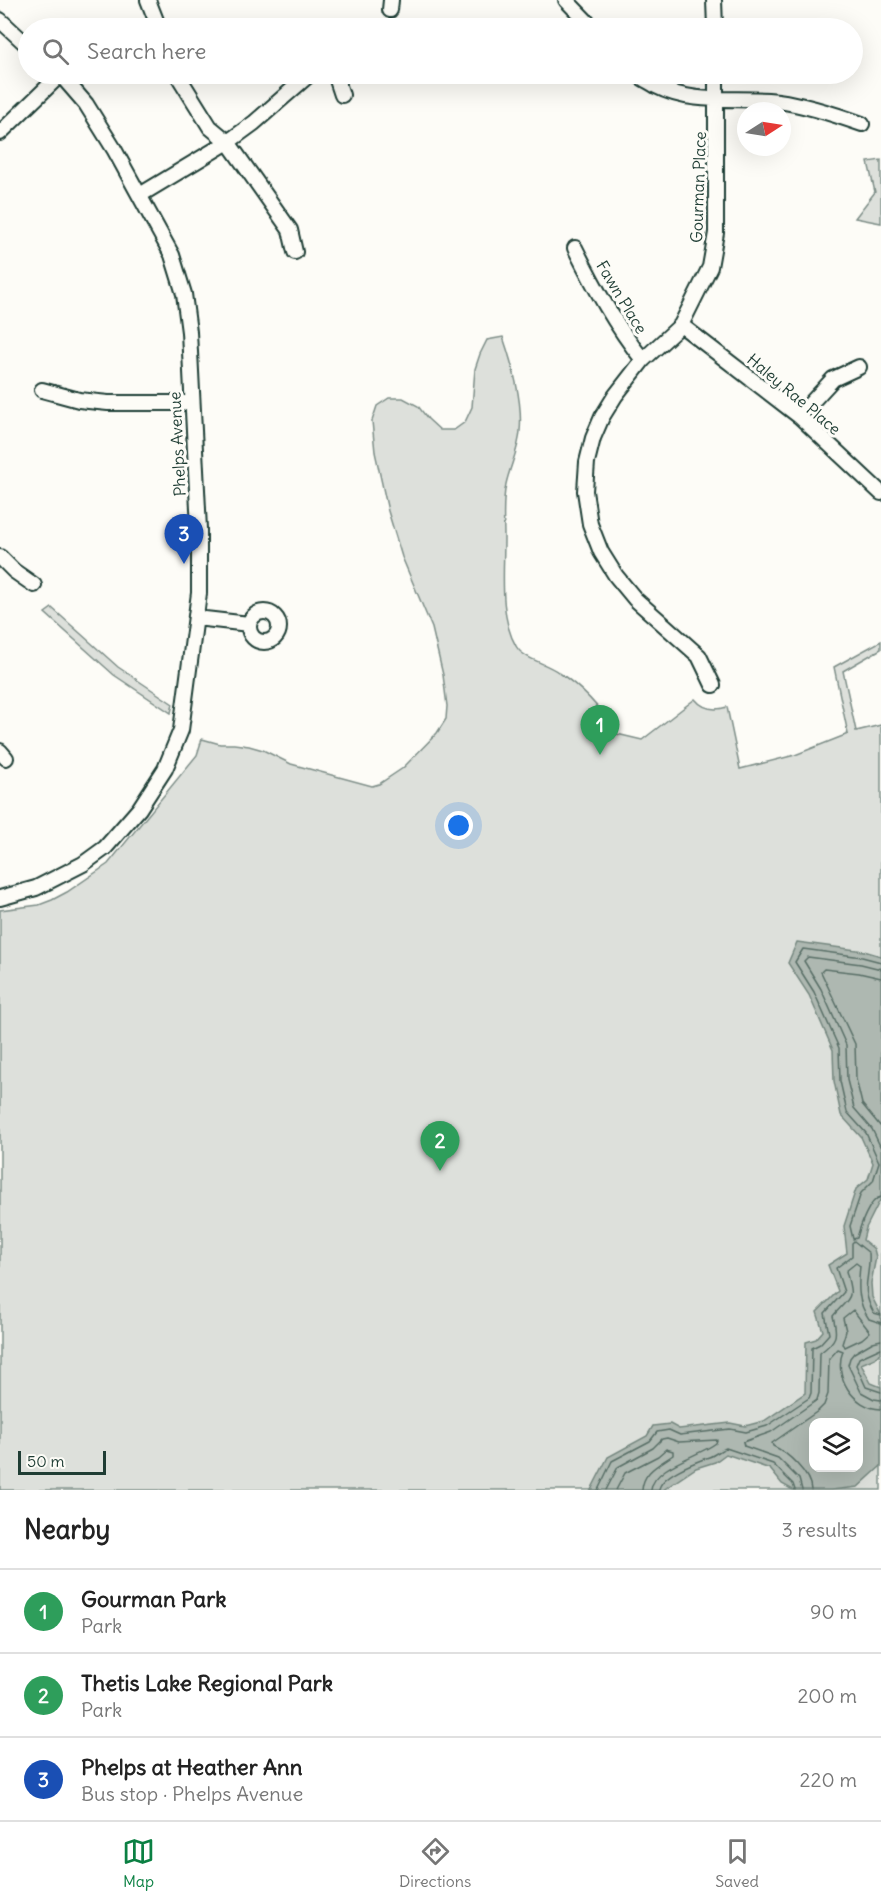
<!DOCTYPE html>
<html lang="en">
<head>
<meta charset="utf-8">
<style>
  body { margin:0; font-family:Delius,sans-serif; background:#f6f6f6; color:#222 }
  .controls { position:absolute; right:18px; bottom:18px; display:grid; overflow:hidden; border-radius:12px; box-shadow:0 6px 24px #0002 }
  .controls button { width:54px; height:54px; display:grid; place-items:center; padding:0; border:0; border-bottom:2px solid #e0e0e0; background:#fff; color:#222; font:30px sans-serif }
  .compass { position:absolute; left:737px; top:102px; width:54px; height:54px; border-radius:50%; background:#fff; box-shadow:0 6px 24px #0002; rotate:78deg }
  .scale { position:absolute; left:18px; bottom:15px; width:88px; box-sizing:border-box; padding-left:6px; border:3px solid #1f3d34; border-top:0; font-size:16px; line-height:21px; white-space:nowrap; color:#1f3d34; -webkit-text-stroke:4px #fdfcf7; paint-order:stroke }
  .you { position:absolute; left:459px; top:826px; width:21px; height:21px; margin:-15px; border:4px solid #fff; border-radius:50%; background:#1a73e8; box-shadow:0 0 0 9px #1a73e833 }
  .badge { display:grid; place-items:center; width:39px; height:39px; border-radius:50%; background:#0b8043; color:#fff; font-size:20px; font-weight:700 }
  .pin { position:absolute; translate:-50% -50px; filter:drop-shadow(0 2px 3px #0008) }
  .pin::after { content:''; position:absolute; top:32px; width:21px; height:18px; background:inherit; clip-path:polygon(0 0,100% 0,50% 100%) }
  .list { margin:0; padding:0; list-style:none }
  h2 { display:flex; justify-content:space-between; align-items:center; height:78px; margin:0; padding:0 24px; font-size:26px }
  h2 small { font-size:20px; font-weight:400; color:#767676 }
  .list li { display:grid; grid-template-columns:39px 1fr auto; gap:18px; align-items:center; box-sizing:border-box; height:84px; padding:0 24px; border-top:2px solid #e0e0e0 }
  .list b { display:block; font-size:22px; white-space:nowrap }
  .list p { margin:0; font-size:20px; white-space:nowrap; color:#767676 }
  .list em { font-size:20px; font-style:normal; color:#767676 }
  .icon { flex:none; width:33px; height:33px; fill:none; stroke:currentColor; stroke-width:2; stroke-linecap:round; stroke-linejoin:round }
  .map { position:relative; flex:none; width:881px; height:1490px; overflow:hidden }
  .search { position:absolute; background:#fff; box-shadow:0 6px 24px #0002; left:18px; right:18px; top:18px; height:66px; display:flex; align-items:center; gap:15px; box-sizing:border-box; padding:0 21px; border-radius:33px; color:#767676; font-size:22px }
  .sheet { height:330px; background:#fff }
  nav { display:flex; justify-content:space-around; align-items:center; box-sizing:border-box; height:84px; border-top:2px solid #e0e0e0; background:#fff; font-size:16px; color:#767676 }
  nav a { display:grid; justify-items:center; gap:3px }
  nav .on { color:#0b8043 }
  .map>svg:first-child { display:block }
  .green { fill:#dde0db; stroke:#7e8e88; stroke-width:1.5; fill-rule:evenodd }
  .water { fill:#aeb8b1; stroke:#75877f; stroke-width:1.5; fill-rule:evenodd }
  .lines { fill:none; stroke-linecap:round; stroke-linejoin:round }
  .shore { stroke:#586e66; stroke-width:1.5 }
  .street-casing { stroke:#1f3d34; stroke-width:18 }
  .street { stroke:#fdfcf7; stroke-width:14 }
  .labels { text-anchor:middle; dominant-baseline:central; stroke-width:6; stroke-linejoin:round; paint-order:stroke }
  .street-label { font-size:16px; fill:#1f3d34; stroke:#fdfcf7 }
</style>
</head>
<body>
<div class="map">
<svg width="881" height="1490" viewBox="0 0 881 1490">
  <rect width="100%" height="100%" fill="#fdfcf7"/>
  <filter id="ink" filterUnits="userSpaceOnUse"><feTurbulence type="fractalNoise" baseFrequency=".0167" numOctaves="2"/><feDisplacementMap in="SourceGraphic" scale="12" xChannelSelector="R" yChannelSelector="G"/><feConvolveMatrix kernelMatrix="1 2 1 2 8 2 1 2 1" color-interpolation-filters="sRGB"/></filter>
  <g filter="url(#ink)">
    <path class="green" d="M881 160V223L855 218 875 192 868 162Z
      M503 337C513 366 523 401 520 431 519 449 510 466 506 484 502 502 504 520 504 539 504 571 499 617 516 646 523 659 546 663 558 672 583 688 602 710 617 734L642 740 695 699C703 709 714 711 727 707L740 769 795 755 848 734 834 667 881 641V649L843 671 856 731 881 725V1490H0V910L39 905 52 900 67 892 108 864 197 755 202 739 220 744H234L249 746 263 750 291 764 372 786 379 784 403 768 437 733 446 719 447 706 443 675 432 628 402 557 388 511 375 452 372 421 377 406 389 398H403L418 406 428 419 440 430H454L465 422 472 407 475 369 480 354 487 340ZM814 1422H858V1468H814Z
      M52 608 118 667 173 704 171 713 114 675 45 613Z"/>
    <path class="water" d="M797 942 864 951 881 956V1198L866 1228 863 1240 874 1249 876 1257 871 1283 872 1297 881 1315V1352L875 1358 861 1364 871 1383 881 1387V1466L858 1487 831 1490H793L782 1484 770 1469 726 1454 715 1462 696 1468 663 1490H591L608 1457 647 1436 653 1426 670 1424 679 1429 730 1423 745 1426 764 1421 805 1393 806 1342 816 1339 823 1331 817 1312 838 1291 828 1265 847 1253 844 1226 856 1189 868 1179 873 1163 861 1137 841 1115 834 1081 833 1050 809 995 788 963ZM814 1422H858V1468H814Z"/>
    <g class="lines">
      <path class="shore" d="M881 962 862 957 803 949 795 962 814 992 839 1048 840 1081 847 1112 866 1133 879 1162 873 1181 861 1193 850 1226 853 1239 857 1238C860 1227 869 1199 881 1197
        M881 969 861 964 808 957 804 961 821 989 846 1045 847 1080 854 1108 872 1129 881 1148
        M881 978 859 973 824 969 821 972 855 1044 856 1079 862 1104 881 1127
        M853 1310 870 1332 862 1339 845 1347 842 1344 846 1331 843 1318Z
        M881 1340 873 1342 854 1353 850 1358 848 1365 861 1392 874 1399 881 1400
        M881 1348 859 1358 856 1365 866 1387 881 1392
        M598 1490 612 1461 650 1441 657 1432 669 1430 680 1435 730 1429 746 1432 767 1426 809 1398 811 1393 812 1348 820 1344 829 1334 825 1313 844 1292 836 1268 852 1256V1243L854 1241 869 1253C871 1278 859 1287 874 1313L881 1315
        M606 1490 618 1467 653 1448 662 1439 667 1438 679 1442 717 1440 716 1443C700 1456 653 1466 651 1490
        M616 1490 625 1473 658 1456 666 1449 673 1451V1455C659 1465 643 1471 642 1490
        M659 1490C660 1475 696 1462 709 1457 715 1455 720 1450 726 1448L773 1464 793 1484 795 1490
        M802 1490 799 1479 778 1458 744 1446 743 1442 771 1432 817 1400 819 1393 820 1353C837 1340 838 1336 833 1316 852 1294 854 1300 846 1271L856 1263 860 1266C858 1286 857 1302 869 1319L881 1323
        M811 1490C811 1474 787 1452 773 1446L772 1443 818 1411 824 1405 828 1394 829 1359 838 1349 843 1351C833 1376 853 1408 881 1409"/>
      <defs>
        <path id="street" d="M148 0 159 28
          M566 0 593 28
          M714 0 715 28
          M390 10 391 0
          M0 20 28 46
          M177 74 210 127 228 142 254 123 310 74
          M335 74 342 95
          M637 74C643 79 650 82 656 86 695 106 737 96 778 101 807 105 834 114 862 124
          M0 133 61 74
          M140 195 228 142 290 230 295 252
          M575 248C595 288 615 325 643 360
          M681 325 799 416 881 493
          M42 390 79 400 108 403H191
          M799 416 833 379 859 367
          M0 557 14 571 34 585
          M249 627a15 15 0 1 1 30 0a15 15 0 1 1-30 0Z
          M196 618 249 624
          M713 685 699 656 635 599 616 576 601 552 590 524 585 491 587 462 593 438 602 417 615 396 643 360 681 325 710 267 716 233V74
          M0 751 6 758
          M0 898 36 888 83 864 105 848 139 809 165 769 181 730 199 593V529L189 332 184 294 172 255 114 149 86 104 60 74"/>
      </defs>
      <use href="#street" class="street-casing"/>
      <use href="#street" class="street"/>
    </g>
  </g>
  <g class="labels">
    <g class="street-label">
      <text transform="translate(698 187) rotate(-88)">Gourman Place</text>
      <text transform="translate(622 297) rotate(59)">Fawn Place</text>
      <text transform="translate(794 394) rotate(40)">Haley Rae Place</text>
      <text transform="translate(177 444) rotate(-93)">Phelps Avenue</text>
    </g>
  </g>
</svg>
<div class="controls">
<button><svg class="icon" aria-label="layers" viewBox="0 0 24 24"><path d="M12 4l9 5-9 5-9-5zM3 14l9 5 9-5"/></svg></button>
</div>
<svg class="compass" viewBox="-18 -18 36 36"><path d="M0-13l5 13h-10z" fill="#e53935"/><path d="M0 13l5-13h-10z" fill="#767676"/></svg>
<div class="scale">50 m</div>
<div class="you"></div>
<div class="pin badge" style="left:600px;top:755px;background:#2e9e5b">1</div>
<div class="pin badge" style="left:440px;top:1171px;background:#2e9e5b">2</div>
<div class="pin badge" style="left:184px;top:564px;background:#1a4fb4">3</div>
<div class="search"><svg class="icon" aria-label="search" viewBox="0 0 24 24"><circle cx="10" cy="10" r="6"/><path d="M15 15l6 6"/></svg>Search here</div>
</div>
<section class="sheet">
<h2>Nearby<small>3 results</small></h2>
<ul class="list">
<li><span class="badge" style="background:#2e9e5b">1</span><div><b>Gourman Park</b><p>Park</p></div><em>90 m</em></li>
<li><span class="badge" style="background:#2e9e5b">2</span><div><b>Thetis Lake Regional Park</b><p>Park</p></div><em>200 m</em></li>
<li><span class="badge" style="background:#1a4fb4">3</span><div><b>Phelps at Heather Ann</b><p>Bus stop · Phelps Avenue</p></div><em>220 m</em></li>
</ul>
</section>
<nav>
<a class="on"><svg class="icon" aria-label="map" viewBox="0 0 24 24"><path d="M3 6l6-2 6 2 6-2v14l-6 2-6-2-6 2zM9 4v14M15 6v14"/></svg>Map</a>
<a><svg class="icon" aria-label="directions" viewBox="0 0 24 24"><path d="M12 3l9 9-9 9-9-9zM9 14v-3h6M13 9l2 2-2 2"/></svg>Directions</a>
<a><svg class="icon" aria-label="saved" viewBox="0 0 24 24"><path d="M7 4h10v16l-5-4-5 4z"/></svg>Saved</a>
</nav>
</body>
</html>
